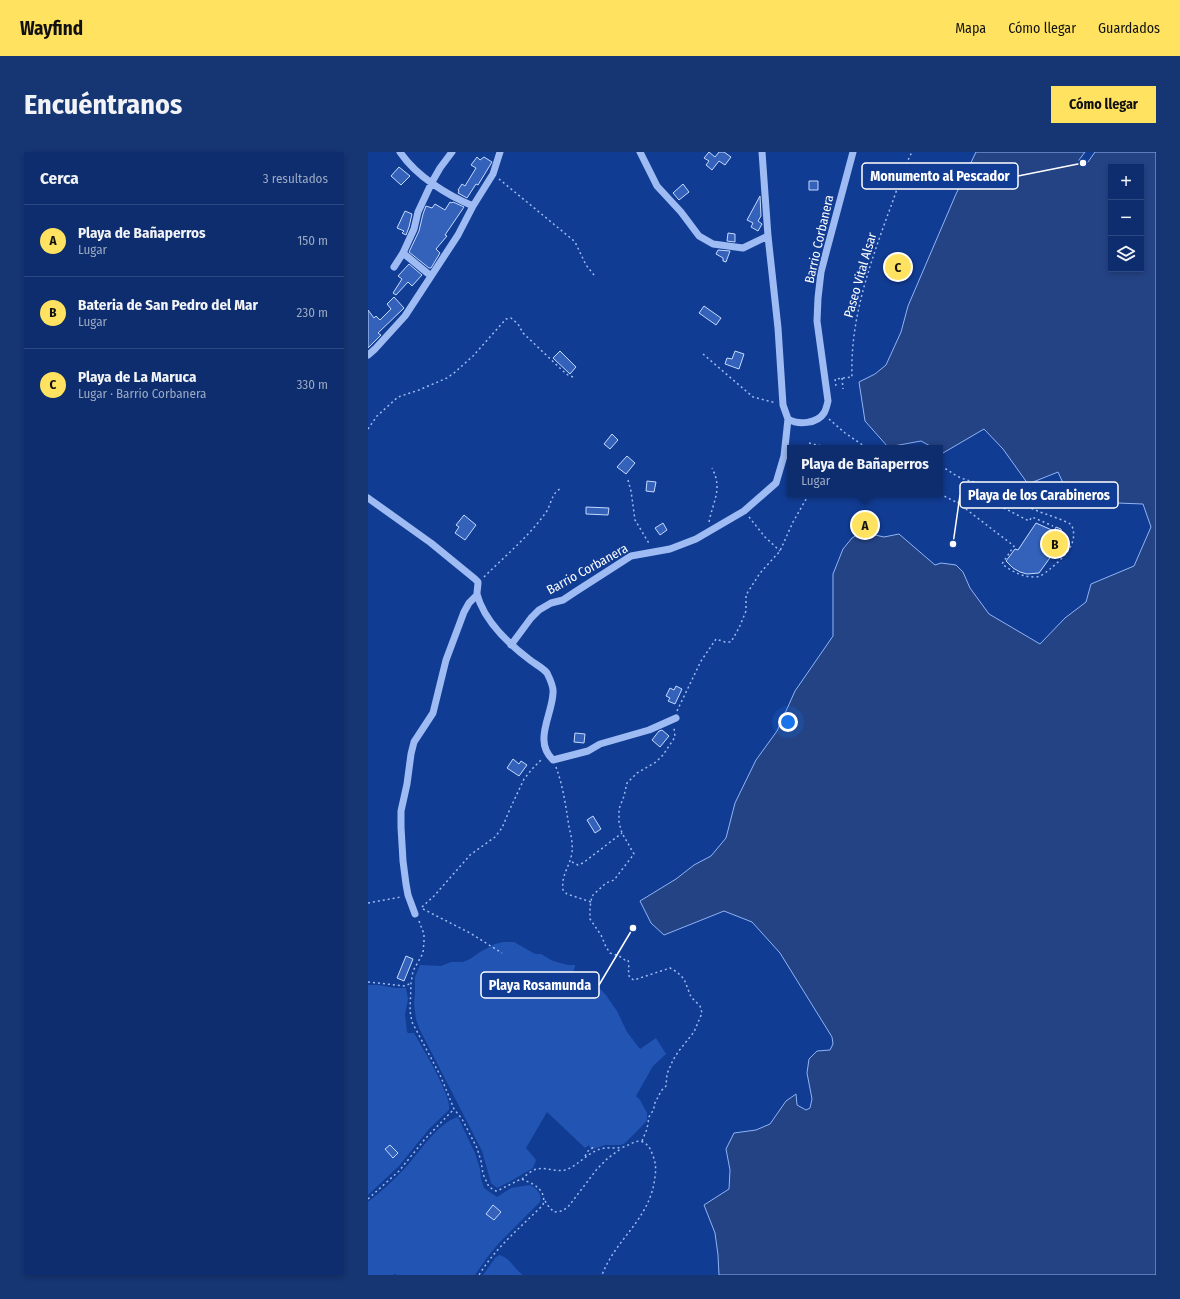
<!DOCTYPE html>
<html lang="es">
<head>
<meta charset="utf-8">
<style>
  body { margin:0; font-family:"Fira Sans Condensed",sans-serif; background:#163573; color:#f1f3f6 }
  .controls { position:absolute; right:12px; top:12px; display:grid; overflow:hidden; border-radius:0px; box-shadow:0 2px 6px #0003 }
  .controls button { width:36px; height:36px; display:grid; place-items:center; padding:0; border:0; border-bottom:1px solid #2d4981; background:#0d2d6e; color:#f1f3f6; font:20px sans-serif }
  .you { position:absolute; left:420px; top:570px; width:14px; height:14px; margin:-10px; border:3px solid #fff; border-radius:50%; background:#1a73e8; box-shadow:0 0 0 6px #1a73e833 }
  .badge { display:grid; place-items:center; width:26px; height:26px; border-radius:50%; background:#ffe260; color:#111; font-size:13px; font-weight:700 }
  .pin { position:absolute; translate:-50% -50%; border:2px solid #fff; box-shadow:0 1px 4px #0006 }
  .popup { position:absolute; left:419px; top:293px; width:156px; height:52px; box-sizing:border-box; display:grid; place-content:center; border-radius:0px; background:#0d2d6e; filter:drop-shadow(0 1px 3px #0005); font-size:13px; white-space:nowrap; color:#9aa8c2 }
  .popup b { font-size:15px; color:#f1f3f6 }
  .popup::after { content:''; position:absolute; left:50%; top:100%; margin-left:-8px; border:8px solid transparent; border-top-color:#0d2d6e }
  .list { margin:0; padding:0; list-style:none }
  h2 { display:flex; justify-content:space-between; align-items:center; height:52px; margin:0; padding:0 16px; font-size:17px }
  h2 small { font-size:13px; font-weight:400; color:#9aa8c2 }
  .list li { display:grid; grid-template-columns:26px 1fr auto; gap:12px; align-items:center; box-sizing:border-box; height:72px; padding:0 16px; border-top:1px solid #2d4981 }
  .list b { display:block; font-size:15px; white-space:nowrap }
  .list p { margin:0; font-size:13px; white-space:nowrap; color:#9aa8c2 }
  .list em { font-size:13px; font-style:normal; color:#9aa8c2 }
  .icon { flex:none; width:22px; height:22px; fill:none; stroke:currentColor; stroke-width:2; stroke-linecap:round; stroke-linejoin:round }
  .map { position:relative; flex:none; width:788px; height:1123px; overflow:hidden; border-radius:0px }
  header { display:flex; align-items:center; gap:24px; box-sizing:border-box; height:56px; padding:0 20px; background:#ffe260; color:#111 }
  header strong { font-size:19px }
  nav { display:flex; gap:22px; margin-inline-start:auto; font-size:14px }
  .intro { display:flex; align-items:center; justify-content:space-between; box-sizing:border-box; height:96px; padding:0 24px }
  h1 { margin:0; font-size:28px }
  .button { padding:10px 18px; border-radius:0px; background:#ffe260; color:#111; font-size:14px; font-weight:700 }
  main { display:flex; gap:24px; padding:0 24px }
  aside { flex:1; background:#0d2d6e; border-radius:0px; box-shadow:0 2px 6px #0003 }
  .map>svg:first-child { display:block }
  .green { fill:#2254b3 }
  .water { fill:#244385; stroke:#8fb4f7; fill-rule:evenodd }
  .building { fill:#3462bb; stroke:#c5d9fd }
  .lines { fill:none; stroke-linecap:round; stroke-linejoin:round }
  .path { stroke:#9ebbf3; stroke-width:1.5; stroke-dasharray:2 3; stroke-linecap:butt }
  .minor { stroke:#9ebbf3; stroke-width:7 }
  .labels { text-anchor:middle; dominant-baseline:central; stroke-width:3.5; stroke-linejoin:round; paint-order:stroke }
  .street-label { font-size:13px; fill:#fff; stroke:#113c93 }
  .leader { fill:none; stroke:#fff; stroke-width:1.5 }
  .callout-dot { fill:#fff; stroke:#113c93; stroke-width:1.5 }
  .callout { fill:#113c93; stroke:#fff; stroke-width:1.5 }
  .callout-label { font-size:14px; text-anchor:middle; font-weight:bold; fill:#fff }
</style>
</head>
<body>
<header>
<strong>Wayfind</strong>
<nav><a>Mapa</a><a>Cómo llegar</a><a>Guardados</a></nav>
</header>
<div class="intro"><h1>Encuéntranos</h1><a class="button">Cómo llegar</a></div>
<main>
<aside>
<h2>Cerca<small>3 resultados</small></h2>
<ul class="list">
<li><span class="badge">A</span><div><b>Playa de Bañaperros</b><p>Lugar</p></div><em>150 m</em></li>
<li><span class="badge">B</span><div><b>Bateria de San Pedro del Mar</b><p>Lugar</p></div><em>230 m</em></li>
<li><span class="badge">C</span><div><b>Playa de La Maruca</b><p>Lugar · Barrio Corbanera</p></div><em>330 m</em></li>
</ul>
</aside>
<div class="map">
<svg width="788" height="1123" viewBox="0 0 788 1123">
  <rect width="100%" height="100%" fill="#113c93"/>
  <path class="green" d="M135 790H146L167 802H173L185 809 200 813H207V815L203 826 224 831 230 835 238 843 249 859 259 880 272 897 288 886 298 902 285 914 268 944 272 948 279 961V968L275 973 256 992 252 993H237L223 998 221 993 217 996 179 960 158 996 168 1008 165 1016 141 1030 129 1036 123 1031 114 999 51 876 48 867 46 851 47 843V825L52 813 73 814 83 810H95L102 807 112 800 127 792Z
    M0 833H11L28 836H38L40 847 37 862 39 880 40 881H46C54 895 85 946 81 958L61 977 31 1014 0 1043Z
    M90 965 107 1001 112 1017 113 1027 116 1036 129 1045 143 1036 161 1033C168 1035 175 1043 172 1050L132 1090 121 1103 107 1123H29L27 1122 25 1123H0V1050C14 1039 27 1027 39 1014 52 999 71 970 90 965Z
    M131 1103C142 1105 147 1118 155 1123H115L127 1106Z"/>
  <path class="water" d="M608 0H717L711 8 713 14 720 10 727 0H788V1123H351L350 1103 347 1081 336 1053 361 1037 362 1018 358 997 366 981 388 978 402 972 418 949 428 942 429 953 438 958 442 956 444 947 439 921 441 907 449 899 462 898 465 892 464 885 412 801 384 770 356 759 296 783 283 771 272 749 308 727 326 713 343 704 358 686 367 651 388 608 409 579 427 539 465 484V422L475 397 484 386 494 380 516 385 531 382 567 413 573 411 588 413 595 420 602 436 621 462 672 492 697 466 718 450 723 432 766 414 783 375 775 352 723 350 699 340 690 320 660 332 635 297 616 277 575 301 572 299V296H566L553 289 520 295 497 269 491 230 507 222 518 213 533 180 540 154 588 42ZM743 15H773V117H743Z"/>
  <path class="building" d="M341 0 347 5 351 0H356L363 5 357 13 351 9 344 18 338 13 341 9 336 6Z
    M109 5 112 8 116 5 124 10 110 33 108 32 99 46 90 41 91 39 90 38 94 32 97 34 108 16 103 13Z
    M31 15 42 24 33 33 23 24Z
    M441 29H450V38H441Z
    M315 32 321 40 311 48 305 41Z
    M392 44 393 64 390 69 394 72 390 79 383 75 385 71 379 68Z
    M82 50 84 51 85 50 96 55 77 83 79 84 68 97 72 101 63 116H61L41 100 51 79 55 62 58 54 64 56 67 52 77 58Z
    M37 59 44 62 41 75 38 83 34 81 36 79 29 76Z
    M360 81 367 82V90L359 89Z
    M350 98 362 99 358 110 355 109V106L348 102Z
    M41 112 54 123 44 134 40 130 28 143 25 141 34 127 30 124Z
    M26 145 36 156 10 181 13 183 0 196V158L6 166 8 164 12 168 23 157 19 152Z
    M336 154 353 166 348 173 331 161Z
    M192 199 208 215 202 222 185 206Z
    M367 199 376 202 371 217 357 212 359 206 364 207Z
    M244 282 250 288 242 297 236 292Z
    M259 304 267 311 258 322 249 315Z
    M279 329 288 330 286 340 278 339Z
    M218 355 241 356 240 363 218 362Z
    M96 363 108 373 97 388 87 381 91 375 88 373Z
    M295 371 299 378 292 383 287 376Z
    M668 371 686 379 688 375 693 377 694 383 689 396 671 421 659 422 652 420 645 416 638 409 647 397 650 398Z
    M308 534 314 537 307 552 300 549 302 546 298 544 302 536 306 538Z
    M294 578 301 584 292 595 284 588 291 579Z
    M207 581 217 582 216 591 206 590Z
    M145 607 151 612 153 609 159 613 151 624 139 616Z
    M225 664 233 677 227 681 219 668Z
    M38 804 45 807 36 829 29 826Z
    M22 993 30 1001 25 1006 17 997Z
    M125 1053 133 1060 126 1068 118 1062Z"/>
  <g class="lines">
    <path class="path" d="M131 27 205 88 208 92 218 113 226 123
      M335 202 385 245 408 251
      M474 226 475 237
      M467 233H468L467 227 484 225C482 168 501 115 520 62 528 42 534 19 544 0
      M461 267 477 281 499 296
      M0 277 9 264 30 245 51 238 79 226 86 221 105 204 138 167 143 166 150 172 155 181 195 219 200 223 205 225
      M441 291 462 296
      M260 328 263 339 267 368 282 393
      M572 342 590 351 646 394 634 412C644 419 653 425 667 425 673 425 678 420 682 417 694 407 711 392 704 374 703 370 677 362 672 360 651 351 631 341 611 332 604 329 597 328 591 325 584 322 579 316 572 315
      M590 351 597 336 661 369 664 365 685 374
      M381 365 397 385 412 399
      M341 370C345 349 355 337 344 316
      M116 425C136 405 159 386 176 363 184 354 182 341 194 336
      M309 559 333 509 348 487 357 490H363L371 476 378 459V443L392 421 412 399 425 370 441 342
      M188 615C195 634 198 655 201 675 203 683 205 692 204 700 202 715 193 722 195 738L199 742 223 750
      M204 710 210 713 215 711 254 681
      M0 751 33 745
      M54 755 66 744 102 703 127 685 134 676 142 657 156 627 165 616 174 607
      M55 757 102 781 134 801
      M51 769 56 782V789L55 801 45 819 43 831 42 859 44 870 73 925 86 957 94 967 109 996 113 1009 115 1022 121 1035 128 1039 131 1038 153 1027C165 1031 179 1038 175 1053 152 1076 128 1095 111 1123
      M0 830 37 834 43 831
      M274 989 279 977 281 965 286 957V953L293 939 298 934 299 922 305 908 310 900 326 880 334 861 332 854 323 845 316 827 309 820 302 816 266 828 262 826C259 821 262 814 260 808H257L251 804 242 801 238 795 233 783 222 767V755L224 744 238 731 246 728 266 702 254 681 251 671V657L256 644 259 631 269 621 288 610 295 603 307 585 306 576
      M217 1004 220 999 227 994
      M154 1027C158 1023 164 1018 169 1017 178 1015 188 1020 197 1018 212 1014 223 994 243 996 247 996 251 996 255 995 261 994 267 987 275 990 281 993 283 998 285 1004 288 1011 288 1018 287 1025 282 1068 248 1086 234 1123
      M0 1047 31 1019 57 987 86 957
      M177 1049 181 1055 186 1060 194 1059 200 1055 229 1017 240 1006 254 996"/>
    <path class="minor" d="M32 0C48 24 79 43 105 54
      M272 0 289 34 313 60 331 84 345 92 375 96 400 84
      M394 0 400 84 410 176 415 253 420 267C430 273 449 272 456 261 458 258 459 253 460 249L449 169 450 146 453 120 459 97 485 0
      M26 115 35 101
      M63 124 35 101 46 77 50 60 64 30 72 16 84 0
      M0 203 7 197 37 164 90 83 105 54 125 22 132 0
      M0 346 63 391 107 427 110 430C110 434 109 438 109 442 110 445 111 448 112 451 122 475 142 493 162 508 167 512 175 516 179 521 182 527 186 535 185 541 184 564 165 589 185 608L220 599 232 592 281 578 308 566
      M143 493 163 466 171 458 183 451 195 448 207 440 263 404 302 397 328 387 376 359 408 331 416 304 420 267
      M47 762 40 743 38 732 35 709 33 675V659L39 632 43 602 46 590 65 561 78 508 96 460 101 451 109 443"/>
  </g>
  <g class="labels">
    <g class="street-label">
      <text transform="translate(451 87) rotate(-77)">Barrio Corbanera</text>
      <text transform="translate(492 123) rotate(-74)">Paseo Vital Alsar</text>
      <text transform="translate(219 417) rotate(-29)">Barrio Corbanera</text>
    </g>
  </g>
  <path class="leader" d="M715 11L650 24M585 392L592 343M265 776L231 833"/>
  <g class="callout-dot">
    <circle cx="715" cy="11" r="4"/>
    <circle cx="585" cy="392" r="4"/>
    <circle cx="265" cy="776" r="4"/>
  </g>
  <g class="callout">
    <rect x="494" y="11" width="156" height="26" rx="4"/>
    <rect x="592" y="330" width="158" height="26" rx="4"/>
    <rect x="113" y="820" width="118" height="26" rx="4"/>
  </g>
  <g class="callout-label">
    <text x="572" y="29">Monumento al Pescador</text>
    <text x="671" y="348">Playa de los Carabineros</text>
    <text x="172" y="838">Playa Rosamunda</text>
  </g>
</svg>
<div class="controls">
<button>+</button>
<button>−</button>
<button><svg class="icon" aria-label="layers" viewBox="0 0 24 24"><path d="M12 4l9 5-9 5-9-5zM3 14l9 5 9-5"/></svg></button>
</div>
<div class="you"></div>
<div class="pin badge" style="left:497px;top:373px">A</div>
<div class="popup"><b>Playa de Bañaperros</b>Lugar</div>
<div class="pin badge" style="left:687px;top:392px">B</div>
<div class="pin badge" style="left:530px;top:115px">C</div>
</div>
</main>
</body>
</html>
